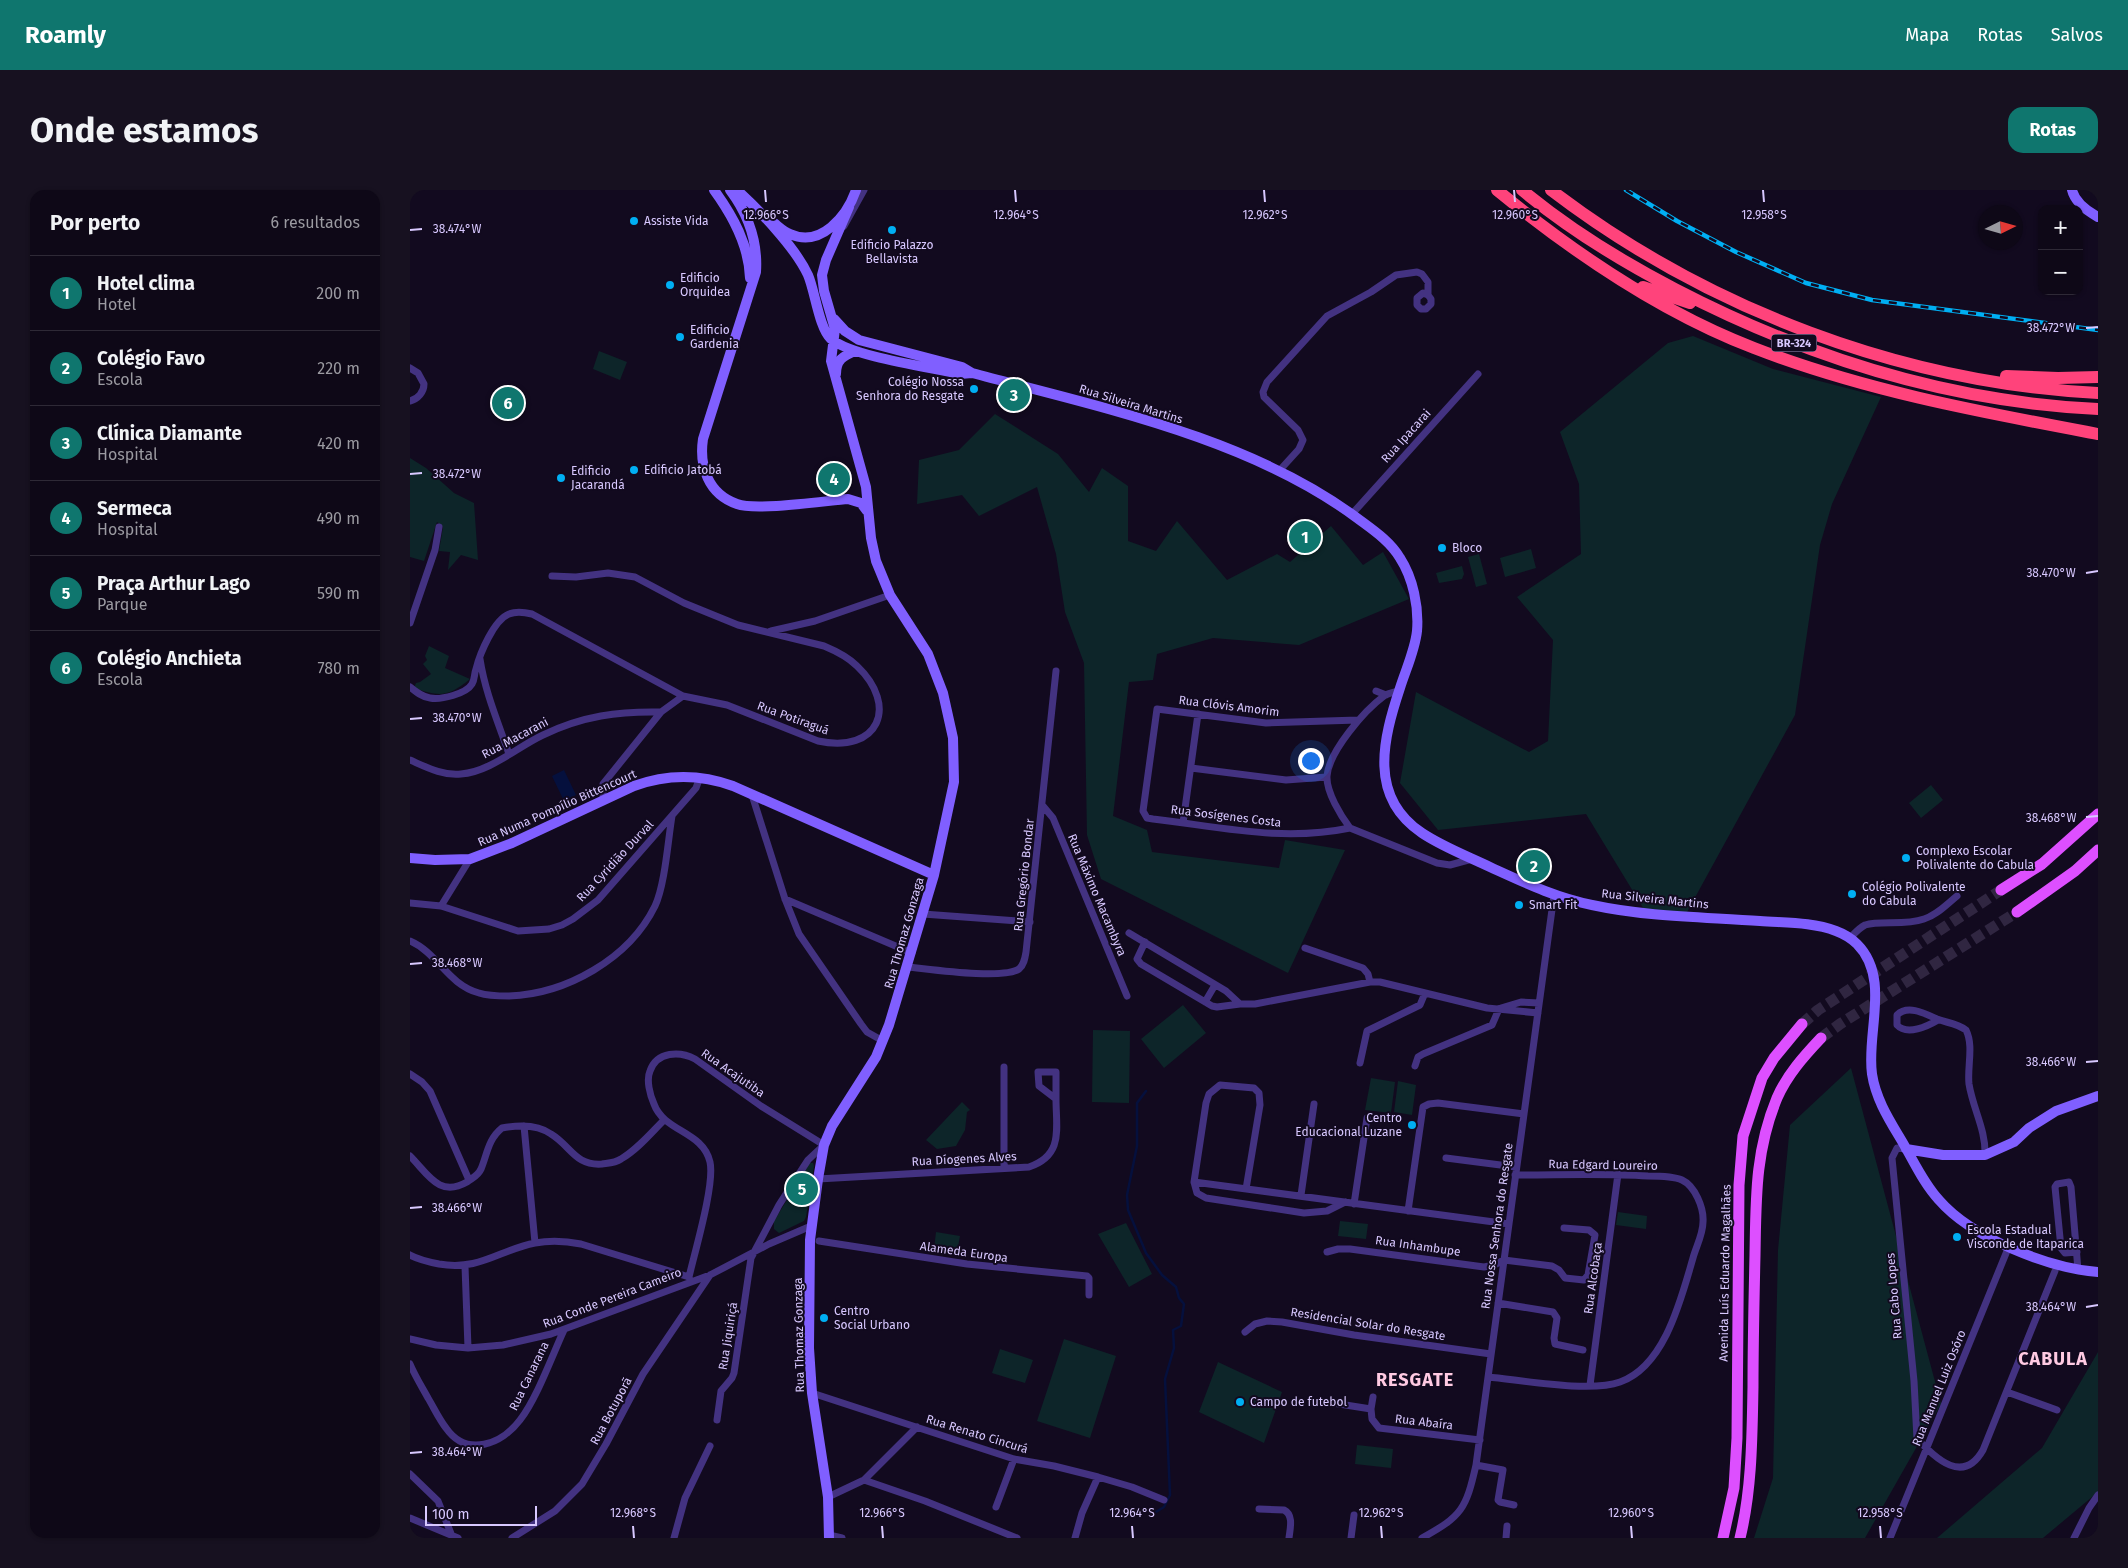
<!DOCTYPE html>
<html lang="pt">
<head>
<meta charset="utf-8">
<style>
  body { margin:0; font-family:"Fira Sans",sans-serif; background:#171120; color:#f1f3f6 }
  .controls { position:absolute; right:15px; top:15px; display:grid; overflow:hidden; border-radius:10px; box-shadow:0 1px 4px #0004 }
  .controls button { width:45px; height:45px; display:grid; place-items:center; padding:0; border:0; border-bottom:1px solid #2e2936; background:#0e0817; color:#f1f3f6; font:25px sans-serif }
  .compass { position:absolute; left:1568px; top:15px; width:45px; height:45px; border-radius:50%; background:#0e0817; box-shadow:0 1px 4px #0004; rotate:85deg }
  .scale { position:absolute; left:15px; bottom:12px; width:112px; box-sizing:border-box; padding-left:5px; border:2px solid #d8c8ff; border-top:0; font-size:14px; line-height:18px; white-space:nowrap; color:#d8c8ff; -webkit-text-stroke:4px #120a1f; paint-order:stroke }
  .you { position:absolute; left:900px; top:570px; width:18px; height:18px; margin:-12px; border:4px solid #fff; border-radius:50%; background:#1a73e8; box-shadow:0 0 0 8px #1a73e833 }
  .badge { display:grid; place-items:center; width:32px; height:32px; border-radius:50%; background:#0f766e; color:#fff; font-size:16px; font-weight:700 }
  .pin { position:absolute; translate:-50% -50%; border:2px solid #fff; box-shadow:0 1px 5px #0006 }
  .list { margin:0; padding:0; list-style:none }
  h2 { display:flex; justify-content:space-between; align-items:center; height:65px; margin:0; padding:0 20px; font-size:21px }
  h2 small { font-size:16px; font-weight:400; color:#9b9aa1 }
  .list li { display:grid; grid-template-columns:32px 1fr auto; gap:15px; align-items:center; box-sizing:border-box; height:75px; padding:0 20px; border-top:1px solid #2e2936 }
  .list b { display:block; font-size:19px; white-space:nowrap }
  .list p { margin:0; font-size:16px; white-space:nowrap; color:#9b9aa1 }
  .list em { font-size:16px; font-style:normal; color:#9b9aa1 }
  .map { position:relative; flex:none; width:1688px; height:1348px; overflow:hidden; border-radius:15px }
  header { display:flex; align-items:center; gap:30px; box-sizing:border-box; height:70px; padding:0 25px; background:#0f766e; color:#fff }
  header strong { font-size:24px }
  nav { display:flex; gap:28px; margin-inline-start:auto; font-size:18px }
  .intro { display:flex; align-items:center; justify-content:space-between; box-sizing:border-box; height:120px; padding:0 30px }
  h1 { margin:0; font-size:35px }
  .button { padding:12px 22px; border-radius:15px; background:#0f766e; color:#fff; font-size:18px; font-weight:700 }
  main { display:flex; gap:30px; padding:0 30px }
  aside { flex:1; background:#0e0817; border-radius:15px; box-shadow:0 1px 4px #0004 }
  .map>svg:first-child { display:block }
  .green { fill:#0d2529 }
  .water { fill:#05103d }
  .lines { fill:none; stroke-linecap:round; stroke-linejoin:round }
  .stream { stroke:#05103d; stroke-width:2.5 }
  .primary-tunnel { stroke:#302641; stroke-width:11; stroke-dasharray:11 5.5; stroke-linecap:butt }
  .street { stroke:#433281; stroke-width:7 }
  .secondary { stroke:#805fff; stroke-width:10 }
  .primary { stroke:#dd4fff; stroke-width:11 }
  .highway { stroke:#ff437b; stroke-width:12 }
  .rail-casing { stroke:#00aff3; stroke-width:4.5 }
  .rail { stroke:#120a1f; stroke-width:2.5; stroke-dasharray:8; stroke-linecap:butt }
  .ticks { fill:none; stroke:#d8c8ff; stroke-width:2 }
  .poi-dot { fill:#00aff3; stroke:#120a1f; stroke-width:2 }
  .labels { text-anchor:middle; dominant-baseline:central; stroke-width:4; stroke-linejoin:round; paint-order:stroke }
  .shield { fill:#120a1f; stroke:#9d8fbc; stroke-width:1 }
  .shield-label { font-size:11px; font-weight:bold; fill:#d8c8ff }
  .poi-label { font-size:12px; fill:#d8c8ff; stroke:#120a1f; text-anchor:start }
  .street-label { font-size:12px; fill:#d8c8ff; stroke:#120a1f }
  .district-label { font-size:18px; font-weight:bold; letter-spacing:1px; fill:#ffcae2; stroke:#120a1f }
  .ticks-label { font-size:12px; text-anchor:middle; fill:#d8c8ff; stroke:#120a1f; stroke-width:4; stroke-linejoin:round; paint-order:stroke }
</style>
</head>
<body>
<header>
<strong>Roamly</strong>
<nav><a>Mapa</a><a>Rotas</a><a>Salvos</a></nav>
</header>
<div class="intro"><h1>Onde estamos</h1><a class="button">Rotas</a></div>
<main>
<aside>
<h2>Por perto<small>6 resultados</small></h2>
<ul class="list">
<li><span class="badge">1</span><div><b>Hotel clima</b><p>Hotel</p></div><em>200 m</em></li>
<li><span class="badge">2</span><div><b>Colégio Favo</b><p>Escola</p></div><em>220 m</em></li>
<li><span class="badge">3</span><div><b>Clínica Diamante</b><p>Hospital</p></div><em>420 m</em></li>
<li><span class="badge">4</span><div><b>Sermeca</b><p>Hospital</p></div><em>490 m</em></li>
<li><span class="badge">5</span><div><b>Praça Arthur Lago</b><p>Parque</p></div><em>590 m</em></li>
<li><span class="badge">6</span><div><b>Colégio Anchieta</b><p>Escola</p></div><em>780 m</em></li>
</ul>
</aside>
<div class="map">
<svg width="1688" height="1348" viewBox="0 0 1688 1348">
  <rect width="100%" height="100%" fill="#120a1f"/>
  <path class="green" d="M1283 146 1363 179 1471 207 1422 314 1410 355 1385 525 1276 724 1235 721 1176 624 1028 640 990 593 1006 502 1119 562 1138 551 1143 450 1107 407 1171 364 1169 294 1150 242 1258 153Z
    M189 161 217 172 210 190 183 179Z
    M585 224 648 264 679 302 692 278 718 296V351L746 361 767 331 817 390 867 364 880 372 921 336 953 375 973 362 999 409 889 455 803 448 747 464 743 490 719 492 703 626 737 640 742 662 869 678 875 650 935 660 878 783 691 689 677 645 674 473 655 422 646 364 627 297 569 326 552 305 507 314 509 270 549 260Z
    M0 268 16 278 44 303 64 313 68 370 51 365 38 380 40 362 29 361 33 337 27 332 14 371 0 367Z
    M1121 359 1126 378 1095 387 1090 368Z
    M1069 364 1077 394 1066 397 1058 367Z
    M1052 376 1054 384 1052 389 1029 393 1026 383Z
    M19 456 39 466 35 478 60 489C38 507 30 507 4 498L6 493 10 492 21 484 13 474 17 470 15 466Z
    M1521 595 1533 610 1511 628 1499 613Z
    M773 815 796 843 754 878 731 849Z
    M683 840 720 841 719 913 682 912Z
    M1441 878 1531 1214 1455 1348H1344L1363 1288 1368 1060 1380 935Z
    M961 888 985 892 981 923 955 920Z
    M988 891 1006 895 1002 925 984 922Z
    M552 912 560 920 557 922 555 940 546 956 527 959 516 950Z
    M400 973H403L404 976 396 1027 394 1031 369 1043 364 1039V1031Z
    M1208 1022 1237 1026 1236 1039 1206 1035Z
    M930 1031 958 1034 956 1049 928 1046Z
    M716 1033 742 1084 719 1097 688 1044Z
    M526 1042 550 1046 547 1062 524 1059Z
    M654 1149 706 1166 680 1248 627 1231Z
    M590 1159 623 1170 615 1193 582 1183Z
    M1688 1162V1302L1633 1348H1527L1632 1258Z
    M808 1172 872 1202 854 1253 789 1222Z
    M947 1255 983 1259 981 1278 945 1274Z"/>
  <path class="water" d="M154 580 166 605 154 611 142 586Z"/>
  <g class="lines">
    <path class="stream" d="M736 901 727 913V956L717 1005 718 1020 736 1063 752 1085 766 1097 769 1108 774 1114 771 1136 763 1140 764 1158 755 1189 760 1305 754 1317 741 1325"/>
    <path class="primary-tunnel" d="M1392 834 1408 820 1591 700
      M1411 848 1430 834 1607 722"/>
    <path class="street" d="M434 36 454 0
      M0 178 8 183 14 194C14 202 8 209 0 211
      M869 281 889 259 893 250 888 240 854 207 853 202 857 192 917 126 961 102 986 85 1007 82 1012 84 1018 92V105L1021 109V114L1016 119H1011L1007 115V108L1013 103 1018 105
      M942 324 1068 184
      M0 433 25 360 29 337
      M361 441 405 431 480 405
      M70 469C75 502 88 532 99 564
      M0 497C6 502 12 507 20 508 31 510 56 504 62 494 65 489 64 484 66 479 70 463 84 430 99 424 106 421 114 422 122 424L273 506 317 515 408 551C469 564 489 516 447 476 438 467 426 461 414 456L328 435 274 413 225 387 198 383 166 387 142 386
      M966 501 976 505
      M0 570C16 577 33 586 51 584 80 582 107 557 133 545 172 526 209 521 251 522
      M781 578 876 590 917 587
      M342 605 375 709 389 744 451 834 457 842 473 851
      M193 610V594L251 522 273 506
      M633 616 643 628 717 806
      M773 633 788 524
      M940 638C872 652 811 637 743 629L737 628 733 621 747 519 856 533 948 530
      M940 638C931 626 916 602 917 586 919 561 955 520 974 506 978 503 984 502 989 501
      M940 638 1027 673 1040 675 1062 669
      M375 709 502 763
      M0 713 31 716 108 741 139 739 152 735 163 729 188 710 286 598 290 587
      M31 716 60 669
      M513 724 620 732
      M719 743 816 801 830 814H845L960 792H970L1077 818 1128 823
      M1440 748C1444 744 1449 738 1455 735 1471 730 1494 736 1514 729 1527 725 1537 714 1547 706
      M0 751C28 763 37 794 69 803 78 806 89 806 99 806 156 804 219 769 245 716 255 695 258 650 262 626
      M735 752 727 769 731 774 802 816 807 817 830 814
      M895 758 953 778 958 784 960 792
      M498 777C519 779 593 790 609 779 614 775 615 768 616 762L646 481
      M795 812 805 795
      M1091 818 1111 812 1129 813
      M1528 830C1518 836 1497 846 1487 835V825C1498 814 1516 824 1527 829 1537 833 1546 833 1556 840 1564 856 1557 877 1559 894 1563 919 1576 940 1575 965
      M950 873 957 841 1010 815 1015 803
      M1005 876 1008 867 1013 864 1082 835 1089 819
      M594 877V978
      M628 882H646V909L629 896Z
      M0 884 12 892 20 901 59 990
      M114 936 125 1053
      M1496 959 1487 958 1482 968 1504 1191 1507 1249C1527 1269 1553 1295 1573 1260L1645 1081
      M0 966C18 984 29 1008 57 992 62 988 68 986 71 979 77 965 78 949 92 938 108 935 127 934 141 944 161 956 165 976 192 974 199 973 205 973 211 969 227 960 241 943 254 930
      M1036 968 1106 977
      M408 989 619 977C654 965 646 939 646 909
      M784 992 1099 1034
      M836 999 850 915 849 903 844 898 810 895 799 904 796 913 784 992 787 1003 796 1008 894 1023 917 1021 935 1012
      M891 1005 904 914
      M944 1014 957 928
      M998 1021 1013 917 1019 914 1028 913 1114 924
      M409 1051 557 1074 677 1086 679 1088V1105
      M917 1062 928 1059H940L1074 1077 1084 1075 1094 1070 1142 1076 1149 1080 1155 1088 1174 1090 1178 1085 1185 1045 1179 1040 1154 1038
      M1667 1062 1655 1063 1651 1058 1645 997 1647 994 1659 992 1661 997 1668 1080
      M0 1065C9 1070 19 1072 29 1074 70 1081 89 1060 125 1053 141 1050 156 1051 171 1054L279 1087 280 1090
      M55 1076 58 1158
      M279 1087C285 1061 305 994 300 972 293 941 254 942 244 914 240 905 236 890 240 881 247 861 270 861 285 869L351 916 414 955 398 970 369 1015 341 1068 324 1183 322 1188 311 1201 307 1230
      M1088 1113 1143 1122 1147 1128 1144 1148 1145 1154 1173 1160
      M835 1142 845 1134 857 1131 872 1132 944 1145 1081 1164
      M0 1149 26 1155 58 1158 93 1155 141 1144 300 1085 359 1054 401 1036
      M0 1174C5 1186 12 1197 18 1208 24 1218 29 1229 36 1238 57 1268 92 1254 110 1230 127 1208 142 1166 154 1140
      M1078 1187C1111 1190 1180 1203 1210 1192 1255 1176 1271 1109 1283 1068 1286 1057 1293 1044 1293 1032 1294 1018 1285 996 1272 990 1263 986 1248 986 1238 986 1194 983 1150 985 1105 985
      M1180 1195 1208 984
      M1597 1202 1647 1220
      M402 1203 604 1269 644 1276 688 1287 722 1297 754 1310
      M910 1211 961 1219 962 1229 969 1238 1070 1250
      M961 1219 963 1207
      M1066 1275 1093 1280 1088 1310 1090 1312 1104 1315
      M0 1284 28 1311 42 1346
      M454 1290 515 1311 607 1348
      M418 1307 454 1290 507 1237
      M586 1317 604 1269
      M849 1319 874 1320C884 1325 880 1339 879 1348
      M0 1328 48 1348
      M419 1345 432 1348
      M102 1348 145 1321 172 1294 196 1254 233 1184 300 1085
      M264 1348 275 1308 300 1256
      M665 1348 672 1323 688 1287
      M941 1348 944 1325
      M1012 1348C1052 1326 1056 1319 1066 1275L1144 705
      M1096 1348 1097 1336
      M1480 1348 1599 1056
      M1664 1348 1679 1318 1688 1305"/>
    <path class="secondary" d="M304 0C323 26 339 55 340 88
      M320 0C338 24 348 52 346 82L293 249C289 276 298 304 327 314 346 321 414 311 438 309L451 313 457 321
      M327 0C350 21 385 57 398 85 405 101 409 138 421 149 443 167 519 177 550 184L562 183C689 217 840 248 947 328 963 340 980 351 990 368 1003 388 1009 417 1007 441 1005 460 996 479 990 498 973 549 958 607 1012 643 1033 657 1057 666 1080 677 1113 692 1146 708 1182 715 1237 727 1295 727 1350 731 1375 733 1402 732 1426 741 1434 744 1441 748 1447 754 1481 788 1456 843 1462 884 1466 910 1480 931 1493 953 1504 972 1514 994 1529 1010 1562 1048 1638 1078 1688 1082
      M1662 0C1665 13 1677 21 1688 27
      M364 33C369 37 374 42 380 44 411 58 437 26 446 0
      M424 129 435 141 449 150 552 177 562 183
      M426 184C426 170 433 166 445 161
      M0 668 25 670 60 669 102 653 224 596C257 584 290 584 323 596L524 685
      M1496 959 1533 965H1575L1604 952 1619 938 1646 921 1688 906
      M419 1348 418 1307 402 1203 399 1158 400 1050 408 989 414 955 422 936 466 867 479 835 524 685 544 592 543 548 533 503 518 464 480 405 466 371 461 348 456 297 421 171 425 139 414 101 412 85 416 70 439 17"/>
    <path class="primary" d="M1591 700 1632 674 1688 624
      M1607 722 1665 681 1688 660
      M1313 1348 1324 1298 1327 1248 1329 995 1333 946 1352 888 1364 868 1392 834
      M1330 1348C1342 1299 1342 1247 1343 1197 1343 1153 1344 1109 1345 1065 1346 1009 1345 961 1367 908 1377 885 1394 866 1411 848"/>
    <path class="highway" d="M1087 0C1164 63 1250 122 1344 158 1455 201 1571 222 1688 244
      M1112 0C1159 39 1211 71 1265 99 1396 167 1539 212 1688 219
      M1141 0C1297 119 1492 193 1688 203
      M1233 97 1280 113
      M1596 186 1648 188 1688 187"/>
    <defs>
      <path id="rail" d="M1216 0 1267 31 1326 62 1396 93 1462 110 1688 140"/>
    </defs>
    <use href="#rail" class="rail-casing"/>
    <use href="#rail" class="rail"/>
  </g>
  <path class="ticks" d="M355 0 356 12M605 0 606 12M854 0 855 12M1104 0 1105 12M1353 0 1354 12M0 40 12 39M1676 138 1688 137M0 284 12 283M1676 383 1688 381M0 529 12 528M1676 627 1688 626M0 774 12 773M1676 872 1688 871M0 1018 12 1017M1676 1117 1688 1115M0 1263 12 1262M223 1336 224 1348M472 1336 473 1348M722 1336 723 1348M971 1336 972 1348M1221 1336 1222 1348M1470 1336 1471 1348"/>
  <g class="poi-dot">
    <circle cx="224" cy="31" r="5"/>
    <circle cx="482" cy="40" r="5"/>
    <circle cx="260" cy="95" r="5"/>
    <circle cx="270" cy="147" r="5"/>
    <circle cx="564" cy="199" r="5"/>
    <circle cx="224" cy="280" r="5"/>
    <circle cx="151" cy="288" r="5"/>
    <circle cx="1032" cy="358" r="5"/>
    <circle cx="1496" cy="668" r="5"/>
    <circle cx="1442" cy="704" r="5"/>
    <circle cx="1109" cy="715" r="5"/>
    <circle cx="1002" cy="935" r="5"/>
    <circle cx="1547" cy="1047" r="5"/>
    <circle cx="414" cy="1128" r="5"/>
    <circle cx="830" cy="1212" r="5"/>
  </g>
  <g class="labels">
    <rect class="shield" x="1361.5" y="144.5" width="45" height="17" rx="4"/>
    <g class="shield-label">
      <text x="1384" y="153">BR-324</text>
    </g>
    <g class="poi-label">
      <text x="234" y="31">Assiste Vida</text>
      <text x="482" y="55" text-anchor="middle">Edificio Palazzo<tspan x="482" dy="14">Bellavista</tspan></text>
      <text x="270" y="88">Edificio<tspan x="270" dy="14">Orquidea</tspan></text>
      <text x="280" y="140">Edificio<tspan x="280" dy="14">Gardenia</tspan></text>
      <text x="554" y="192" text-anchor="end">Colégio Nossa<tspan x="554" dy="14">Senhora do Resgate</tspan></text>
      <text x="234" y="280">Edificio Jatobá</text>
      <text x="161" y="281">Edificio<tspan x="161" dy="14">Jacarandá</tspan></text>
      <text x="1042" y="358">Bloco</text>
      <text x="1506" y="661">Complexo Escolar<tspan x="1506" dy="14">Polivalente do Cabula</tspan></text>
      <text x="1452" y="697">Colégio Polivalente<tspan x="1452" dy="14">do Cabula</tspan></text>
      <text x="1119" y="715">Smart Fit</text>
      <text x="992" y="928" text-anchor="end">Centro<tspan x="992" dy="14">Educacional Luzane</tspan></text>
      <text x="1557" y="1040">Escola Estadual<tspan x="1557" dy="14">Visconde de Itaparica</tspan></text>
      <text x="424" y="1121">Centro<tspan x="424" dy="14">Social Urbano</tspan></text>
      <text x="840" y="1212">Campo de futebol</text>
    </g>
    <g class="street-label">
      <text transform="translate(721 214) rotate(17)">Rua Silveira Martins</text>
      <text transform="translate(996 246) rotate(-48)">Rua Ipacarai</text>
      <text transform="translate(819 516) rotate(7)">Rua Clóvis Amorim</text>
      <text transform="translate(383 528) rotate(20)">Rua Potiraguá</text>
      <text transform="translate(105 548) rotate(-28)">Rua Macarani</text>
      <text transform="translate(147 618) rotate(-24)">Rua Numa Pompílio Bittencourt</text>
      <text transform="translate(816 626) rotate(7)">Rua Sosígenes Costa</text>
      <text transform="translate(205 671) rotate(-47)">Rua Cyridião Durval</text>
      <text transform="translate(614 685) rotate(-84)">Rua Gregório Bondar</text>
      <text transform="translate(687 705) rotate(67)">Rua Máximo Macambyra</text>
      <text transform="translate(1245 709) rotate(6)">Rua Silveira Martins</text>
      <text transform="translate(494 743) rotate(-74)">Rua Thomaz Gonzaga</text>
      <text transform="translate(323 883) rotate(35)">Rua Acajutiba</text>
      <text transform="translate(554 969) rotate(-3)">Rua Díogenes Alves</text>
      <text transform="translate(1193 975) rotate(1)">Rua Edgard Loureiro</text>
      <text transform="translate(1087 1036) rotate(-82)">Rua Nossa Senhora do Resgate</text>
      <text transform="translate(1008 1056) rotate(8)">Rua Inhambupe</text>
      <text transform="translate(554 1062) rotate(8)">Alameda Europa</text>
      <text transform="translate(1315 1083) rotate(-89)">Avenida Luís Eduardo Magalhães</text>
      <text transform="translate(1183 1088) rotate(-82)">Rua Alcobaça</text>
      <text transform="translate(1484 1106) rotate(-95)">Rua Cabo Lopes</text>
      <text transform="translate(202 1108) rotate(-21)">Rua Conde Pereira Cameiro</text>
      <text transform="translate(958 1134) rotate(9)">Residencial Solar do Resgate</text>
      <text transform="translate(389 1145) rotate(-91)">Rua Thomaz Gonzaga</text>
      <text transform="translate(318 1146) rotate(-81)">Rua Jiquiriçá</text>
      <text transform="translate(119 1186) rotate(-64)">Rua Canarana</text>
      <text transform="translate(1529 1198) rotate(-68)">Rua Manuel Luiz Osóro</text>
      <text transform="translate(201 1221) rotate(-62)">Rua Botuporã</text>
      <text transform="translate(1014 1232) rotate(7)">Rua Abaíra</text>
      <text transform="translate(567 1244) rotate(17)">Rua Renato Cincurá</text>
    </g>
    <g class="district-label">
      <text x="1643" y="1169">CABULA</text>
      <text x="1005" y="1190">RESGATE</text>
    </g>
  </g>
  <g class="ticks-label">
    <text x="356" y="29">12.966°S</text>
    <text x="606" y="29">12.964°S</text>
    <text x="855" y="29">12.962°S</text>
    <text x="1105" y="29">12.960°S</text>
    <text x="1354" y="29">12.958°S</text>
    <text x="47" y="43">38.474°W</text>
    <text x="1641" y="142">38.472°W</text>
    <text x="47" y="288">38.472°W</text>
    <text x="1641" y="387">38.470°W</text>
    <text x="47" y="532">38.470°W</text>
    <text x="1641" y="632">38.468°W</text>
    <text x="47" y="777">38.468°W</text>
    <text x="1641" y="876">38.466°W</text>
    <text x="47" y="1022">38.466°W</text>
    <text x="1641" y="1121">38.464°W</text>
    <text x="47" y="1266">38.464°W</text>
    <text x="223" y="1327">12.968°S</text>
    <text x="472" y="1327">12.966°S</text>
    <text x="722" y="1327">12.964°S</text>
    <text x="971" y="1327">12.962°S</text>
    <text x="1221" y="1327">12.960°S</text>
    <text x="1470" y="1327">12.958°S</text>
  </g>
</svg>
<div class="controls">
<button>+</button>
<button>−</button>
</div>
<svg class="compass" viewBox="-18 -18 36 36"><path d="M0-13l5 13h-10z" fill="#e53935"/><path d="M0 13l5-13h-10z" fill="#9b9aa1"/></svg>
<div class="scale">100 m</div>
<div class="you"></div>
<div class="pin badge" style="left:895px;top:347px">1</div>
<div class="pin badge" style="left:1124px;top:676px">2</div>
<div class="pin badge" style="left:604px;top:205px">3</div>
<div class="pin badge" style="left:424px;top:289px">4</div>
<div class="pin badge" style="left:392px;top:999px">5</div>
<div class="pin badge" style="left:98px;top:213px">6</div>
</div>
</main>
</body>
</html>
